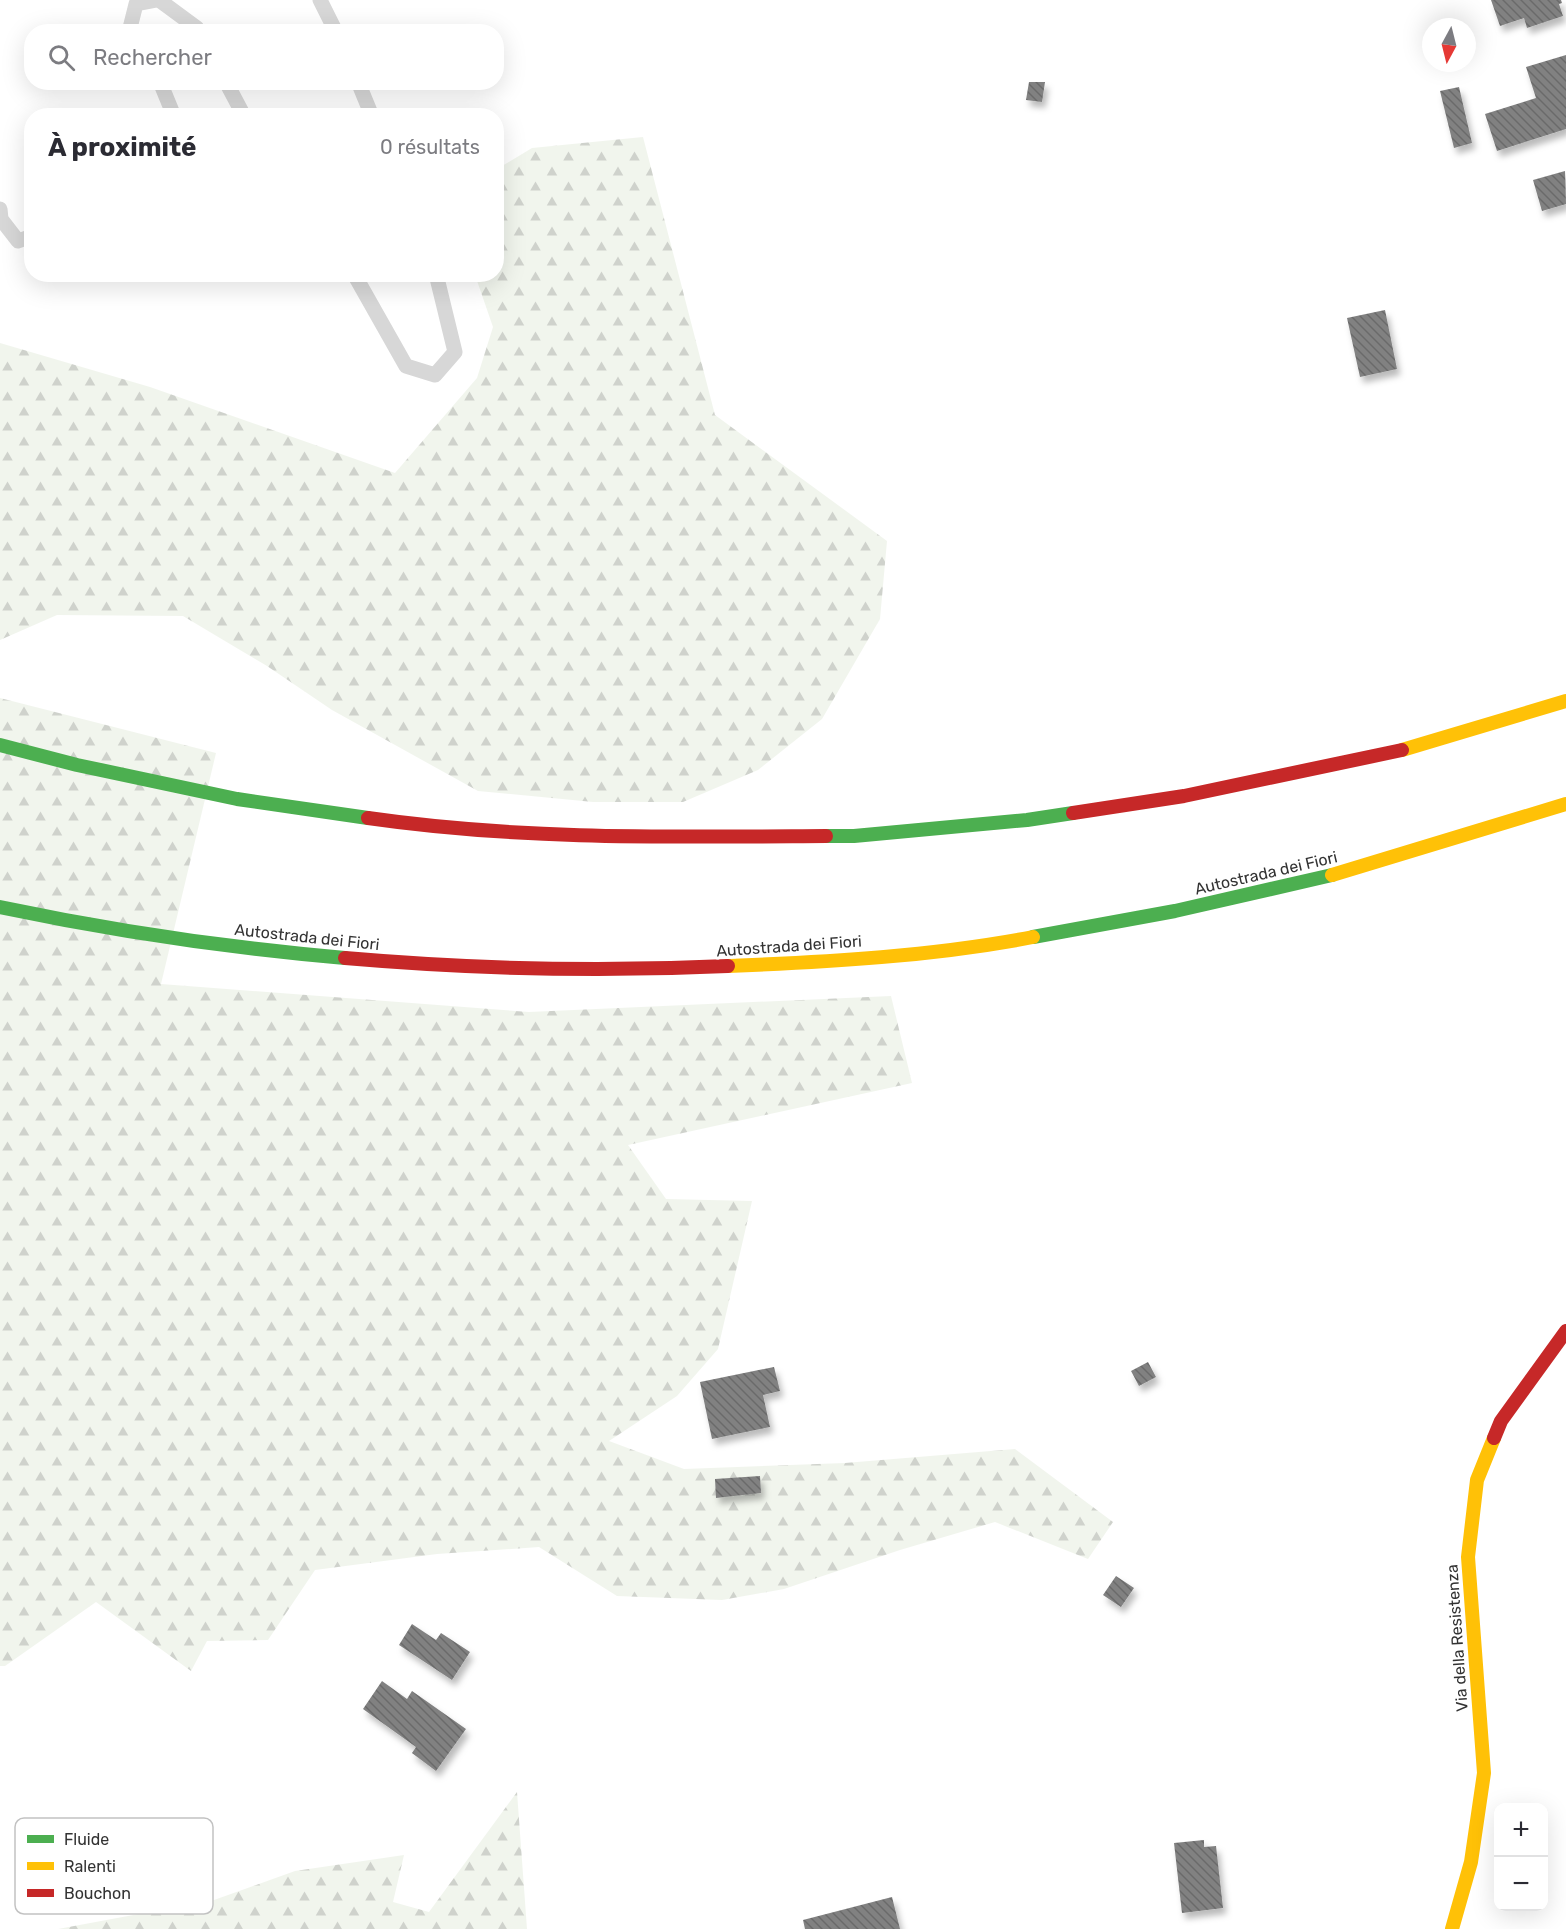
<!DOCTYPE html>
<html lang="fr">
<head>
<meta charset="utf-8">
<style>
  body { margin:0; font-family:Rubik,sans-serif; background:#f2f2f3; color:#2b2b33 }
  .controls { position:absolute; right:18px; bottom:18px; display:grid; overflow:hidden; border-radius:12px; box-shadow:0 6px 24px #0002 }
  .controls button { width:54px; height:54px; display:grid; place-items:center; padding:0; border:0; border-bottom:2px solid #e1e1e2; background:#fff; color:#2b2b33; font:30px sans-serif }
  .compass { position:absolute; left:1422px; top:18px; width:54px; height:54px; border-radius:50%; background:#fff; box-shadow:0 6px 24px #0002; rotate:187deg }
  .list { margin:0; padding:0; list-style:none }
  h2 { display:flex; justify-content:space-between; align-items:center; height:78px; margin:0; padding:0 24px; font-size:26px }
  h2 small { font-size:20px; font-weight:400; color:#7c7c81 }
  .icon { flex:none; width:33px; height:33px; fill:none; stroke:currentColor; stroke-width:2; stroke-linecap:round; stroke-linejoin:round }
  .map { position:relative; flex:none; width:1566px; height:1929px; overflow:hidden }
  .search { position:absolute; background:#fff; box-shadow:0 6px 24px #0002; left:24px; top:24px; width:480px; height:66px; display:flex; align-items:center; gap:15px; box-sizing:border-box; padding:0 21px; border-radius:24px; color:#7c7c81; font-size:22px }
  .panel { position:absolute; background:#fff; box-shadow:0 6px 24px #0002; left:24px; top:108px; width:480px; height:174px; border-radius:24px }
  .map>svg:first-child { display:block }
  .forest { fill:url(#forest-firs) }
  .building { fill:url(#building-back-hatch); filter:url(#shadow) }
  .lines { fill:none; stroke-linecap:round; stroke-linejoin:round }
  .lane { stroke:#d7d7d7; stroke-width:15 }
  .fast { stroke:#4caf50; stroke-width:14 }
  .slow { stroke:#ffc107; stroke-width:14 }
  .jam { stroke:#c62828; stroke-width:14 }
  .labels { text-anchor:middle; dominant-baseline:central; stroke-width:6; stroke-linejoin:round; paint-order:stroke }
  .street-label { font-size:16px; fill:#333; stroke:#fff }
  .key { fill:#fff; stroke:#c2c2c2; stroke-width:1.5 }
  .key-label { font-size:16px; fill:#333 }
</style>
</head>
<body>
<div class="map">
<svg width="1566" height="1929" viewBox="0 0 1566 1929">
  <defs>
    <pattern id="forest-firs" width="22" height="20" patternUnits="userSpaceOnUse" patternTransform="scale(1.5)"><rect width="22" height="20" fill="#f1f5ed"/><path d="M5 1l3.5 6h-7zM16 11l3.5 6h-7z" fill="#cfd2cc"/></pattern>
    <pattern id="building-back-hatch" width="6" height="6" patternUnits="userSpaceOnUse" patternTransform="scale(1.5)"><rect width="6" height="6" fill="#818181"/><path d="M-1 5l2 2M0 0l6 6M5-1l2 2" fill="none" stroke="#6a6a6a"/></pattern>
    <filter id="shadow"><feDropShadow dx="3.5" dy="6" stdDeviation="3" flood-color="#0004"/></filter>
  </defs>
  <rect width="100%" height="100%" fill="#fff"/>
  <path class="forest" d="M643 137 715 415 887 541 880 619 822 719 758 770 683 802H593L478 791 332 710 267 666 183 616 57 615 0 640V343L150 387 395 473 477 378 493 327 475 275 496 274 497 169 532 148Z
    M0 698 216 753 161 984 529 1012 891 996 912 1083 628 1145 666 1199 752 1201 718 1349 677 1396 609 1441 684 1469 845 1463 1015 1449 1113 1522 1088 1559 995 1522 900 1550 784 1589 722 1600 617 1596 539 1547 437 1554 315 1570 268 1640 207 1641 191 1671 96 1602 5 1666H0Z
    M517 1792 527 1929H58L214 1900 295 1871 404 1855 393 1902 429 1912Z"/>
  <path class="building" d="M1491 0H1561L1562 3 1559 4 1563 16 1527 28 1524 18 1500 26Z
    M1566 55V129L1497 151 1485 114 1536 98 1526 67Z
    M1029 82H1045L1042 102 1026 100Z
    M1459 87 1472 143 1454 148 1440 91Z
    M1565 171 1566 204 1542 211 1533 180Z
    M1385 310 1397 369 1360 377 1347 318Z
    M1148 1362 1156 1377 1139 1386 1131 1371Z
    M774 1367 780 1391 763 1395 770 1427 712 1439 700 1382Z
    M760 1476 761 1493 716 1498 715 1479Z
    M1116 1576 1134 1588 1121 1607 1103 1595Z
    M412 1624 436 1640 441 1633 470 1652 452 1680 399 1645Z
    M382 1681 407 1699 412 1691 466 1729 436 1771 412 1753 416 1747 363 1709Z
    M1204 1840V1847L1216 1846 1223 1908 1182 1913 1174 1843Z
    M892 1897 900 1929H805L803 1920Z"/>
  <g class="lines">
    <path class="lane" d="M159 0 197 28 199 32
      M320 0 336 32
      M129 32 136 4 157 0
      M160 82 174 116
      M226 82 244 116
      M358 82 372 116
      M0 209 1 219 18 241 32 236
      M354 274 406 366 435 375 455 352 436 274"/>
    <path class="fast" d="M0 745 77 765 237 799 368 818
      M826 836H854L1027 820 1073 813
      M0 907C114 931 230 948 345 958
      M1033 937 1175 911 1332 875"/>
    <path class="slow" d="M1402 750 1566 701
      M1332 875 1566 804
      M728 966C829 962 934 956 1033 937
      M1452 1929 1471 1862 1484 1773 1468 1557 1477 1480 1494 1438"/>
    <path class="jam" d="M1073 813 1184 796 1402 750
      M368 818C520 840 673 837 826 836
      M345 958C472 969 601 972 728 966
      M1494 1438 1501 1421 1566 1331"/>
  </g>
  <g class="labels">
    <g class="street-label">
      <text transform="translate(1266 873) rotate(-13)">Autostrada dei Fiori</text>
      <text transform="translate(307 937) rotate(6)">Autostrada dei Fiori</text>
      <text transform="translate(789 946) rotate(-4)">Autostrada dei Fiori</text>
      <text transform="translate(1457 1638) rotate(-94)">Via della Resistenza</text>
    </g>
  </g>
  <rect x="15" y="1818" width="198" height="96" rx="9" class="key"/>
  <rect x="27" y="1835" width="27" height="8" fill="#4caf50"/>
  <rect x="27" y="1862" width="27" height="8" fill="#ffc107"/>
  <rect x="27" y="1889" width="27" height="8" fill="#c62828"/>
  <g class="key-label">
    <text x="64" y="1845">Fluide</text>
    <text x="64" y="1872">Ralenti</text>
    <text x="64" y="1899">Bouchon</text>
  </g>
</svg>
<div class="controls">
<button>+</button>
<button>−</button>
</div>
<svg class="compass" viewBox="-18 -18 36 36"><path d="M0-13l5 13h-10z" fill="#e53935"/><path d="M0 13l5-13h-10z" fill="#7c7c81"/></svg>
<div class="search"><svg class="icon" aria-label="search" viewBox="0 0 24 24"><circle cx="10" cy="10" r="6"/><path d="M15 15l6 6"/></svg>Rechercher</div>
<section class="panel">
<h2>À proximité<small>0 résultats</small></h2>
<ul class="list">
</ul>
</section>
</div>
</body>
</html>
